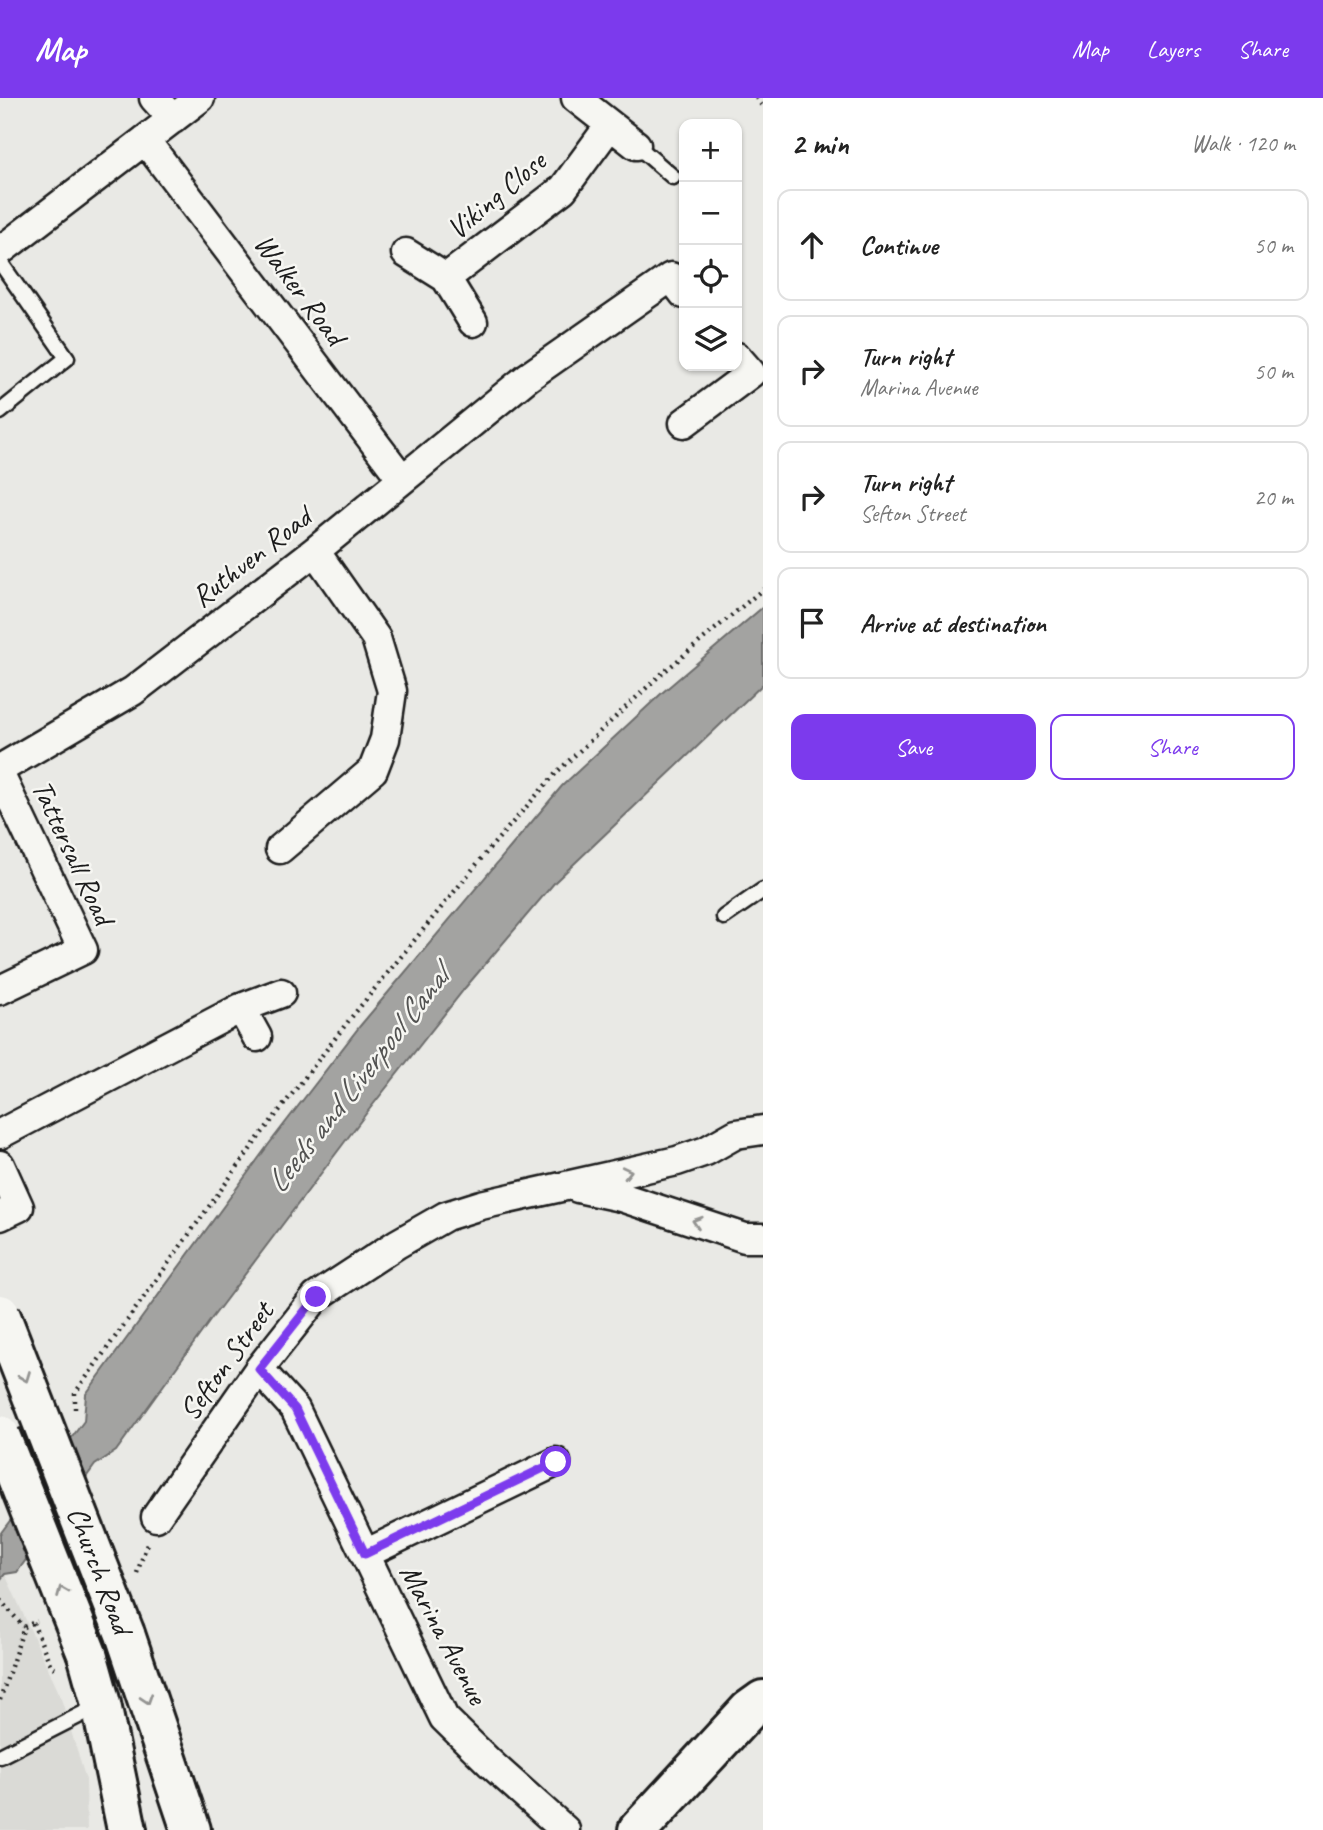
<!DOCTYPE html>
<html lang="en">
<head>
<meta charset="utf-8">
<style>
  body { margin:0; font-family:Caveat,sans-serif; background:#f2f2f2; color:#222 }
  .controls { position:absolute; right:21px; top:21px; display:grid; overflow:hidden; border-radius:14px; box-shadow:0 2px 5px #0004 }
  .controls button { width:63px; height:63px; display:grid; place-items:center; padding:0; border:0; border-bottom:2px solid #e0e0e0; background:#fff; color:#222; font:35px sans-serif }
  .stop { position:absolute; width:21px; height:21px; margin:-16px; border:5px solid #7c3aed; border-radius:50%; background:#fff }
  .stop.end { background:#7c3aed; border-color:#fff; box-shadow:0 2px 7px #0008 }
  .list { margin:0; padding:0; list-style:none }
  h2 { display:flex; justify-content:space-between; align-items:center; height:91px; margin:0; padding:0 28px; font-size:30px }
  h2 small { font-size:23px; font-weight:400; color:#767676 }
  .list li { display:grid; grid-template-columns:46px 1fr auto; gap:21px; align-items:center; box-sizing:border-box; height:112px; margin:0 14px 14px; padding:0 14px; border:2px solid #e0e0e0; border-radius:14px }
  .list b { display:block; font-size:26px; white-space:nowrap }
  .list p { margin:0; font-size:23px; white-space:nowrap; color:#767676 }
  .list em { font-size:23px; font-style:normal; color:#767676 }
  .actions { display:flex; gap:14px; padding:21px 28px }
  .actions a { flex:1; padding:16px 0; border:2px solid #7c3aed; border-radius:14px; text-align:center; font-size:24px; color:#7c3aed }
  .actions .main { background:#7c3aed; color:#fff }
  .icon { flex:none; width:38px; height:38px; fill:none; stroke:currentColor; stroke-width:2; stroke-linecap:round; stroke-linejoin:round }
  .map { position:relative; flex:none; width:763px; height:1732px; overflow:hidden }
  header { display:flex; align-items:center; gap:42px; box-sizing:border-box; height:98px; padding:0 35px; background:#7c3aed; color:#fff }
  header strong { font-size:33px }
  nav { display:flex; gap:38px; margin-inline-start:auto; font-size:24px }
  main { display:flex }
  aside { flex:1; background:#fff }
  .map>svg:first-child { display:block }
  .built { fill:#dadad6 }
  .water { fill:#a3a3a1; stroke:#6d6d6c; stroke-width:2 }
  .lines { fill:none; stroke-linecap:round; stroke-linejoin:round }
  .lane-casing { stroke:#1c1c1c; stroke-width:19 }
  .street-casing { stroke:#1c1c1c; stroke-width:33 }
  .secondary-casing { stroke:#1c1c1c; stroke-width:44 }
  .highway-casing { stroke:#1c1c1c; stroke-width:44 }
  .path { stroke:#1c1c1c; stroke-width:4.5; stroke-dasharray:2 5; stroke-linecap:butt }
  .lane { stroke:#f6f6f2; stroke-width:14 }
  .street { stroke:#f6f6f2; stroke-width:28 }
  .secondary { stroke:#f6f6f2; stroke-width:38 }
  .highway { stroke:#f6f6f2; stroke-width:38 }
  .highway-bridge-casing { stroke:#1c1c1c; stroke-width:44; stroke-linecap:butt }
  .highway-bridge { stroke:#f6f6f2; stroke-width:38 }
  .oneway { stroke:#949492 }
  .route { stroke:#7c3aed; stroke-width:9 }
  .labels { text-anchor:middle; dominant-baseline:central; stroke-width:5; stroke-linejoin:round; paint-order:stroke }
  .street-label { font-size:30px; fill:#1c1c1c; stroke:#f6f6f2 }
  .water-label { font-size:32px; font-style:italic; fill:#525251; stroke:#f6f6f2 }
</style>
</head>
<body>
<header>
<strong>Map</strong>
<nav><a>Map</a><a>Layers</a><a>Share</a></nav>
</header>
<main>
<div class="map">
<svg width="763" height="1732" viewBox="0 0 763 1732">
  <rect width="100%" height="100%" fill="#e9e9e5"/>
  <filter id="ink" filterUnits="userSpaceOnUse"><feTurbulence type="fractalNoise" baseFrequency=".0143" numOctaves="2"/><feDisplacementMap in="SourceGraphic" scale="14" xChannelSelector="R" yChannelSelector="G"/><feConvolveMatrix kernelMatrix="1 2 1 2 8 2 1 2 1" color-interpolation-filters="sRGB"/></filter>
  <g filter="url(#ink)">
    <path class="built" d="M5 1476 60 1597 86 1682 87 1732H0V1482Z"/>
    <path class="water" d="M763 509V586L555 784 465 890 368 1013 212 1220 116 1353 95 1367 17 1474 5 1476 0 1482V1436L84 1323 86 1296 269 1046 360 928 562 688 663 594Z"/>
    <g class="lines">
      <defs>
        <path id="lane" d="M636 47 673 79
          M0 164 67 260 0 314
          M724 819 763 792
          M0 1658 100 1607"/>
        <path id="street" d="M154 0 173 21
          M576 0 636 47
          M145 42 402 381
          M0 153 200 0
          M406 155 446 180 473 224
          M446 180 563 91 610 27
          M684 325 751 275 737 259
          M0 671 133 593 315 453 528 279 671 179 684 196
          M0 677 83 852 0 892
          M280 751 373 672 385 641 392 593 376 540 315 453
          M241 910 257 939
          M0 1036 241 910 281 895
          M0 1067 19 1109 0 1118
          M578 1090 621 1099 745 1140H763
          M259 1271 295 1311 444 1620 490 1665 565 1732
          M156 1419 259 1271 316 1199 397 1146 446 1118 481 1107 677 1063 706 1053 736 1036 763 1032
          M365 1456 556 1364"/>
        <path id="secondary" d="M638 1732 749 1612 763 1602"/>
        <path id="highway" d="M125 1536 191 1732
          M87 1556 101 1606 127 1732"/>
      </defs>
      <use href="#lane" class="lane-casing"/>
      <use href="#street" class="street-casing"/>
      <use href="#secondary" class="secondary-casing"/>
      <use href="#highway" class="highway-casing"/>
      <path class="path" d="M756 0 763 9
        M75 1311V1295L259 1039 350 921 490 750 557 674 658 579 763 491
        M137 1475 147 1446
        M0 1502 24 1529
        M33 1525 51 1568 56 1571
        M0 1602 24 1529 37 1523"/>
      <use href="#lane" class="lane"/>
      <use href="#street" class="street"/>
      <use href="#secondary" class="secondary"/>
      <use href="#highway" class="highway"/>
      <defs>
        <path id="highway-bridge" d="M0 1216 125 1536
          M0 1337 87 1556"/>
      </defs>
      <use href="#highway-bridge" class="highway-bridge-casing"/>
      <use href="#highway-bridge" class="highway-bridge"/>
    </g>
    <defs><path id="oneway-chevron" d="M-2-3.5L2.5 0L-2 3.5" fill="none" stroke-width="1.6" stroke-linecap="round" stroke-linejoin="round" transform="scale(1.75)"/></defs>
    <g class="oneway">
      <use href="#oneway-chevron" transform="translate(627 1074) rotate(-13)"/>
      <use href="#oneway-chevron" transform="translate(697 1124) rotate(-162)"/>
      <use href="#oneway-chevron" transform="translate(25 1279) rotate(69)"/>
      <use href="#oneway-chevron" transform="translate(62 1493) rotate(-112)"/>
      <use href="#oneway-chevron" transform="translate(147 1601) rotate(72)"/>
    </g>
  </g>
  <g class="lines" filter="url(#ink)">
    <path class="route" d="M316 1199 259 1271 295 1311 365 1456 556 1364"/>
  </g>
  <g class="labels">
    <g class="street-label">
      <text transform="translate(496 97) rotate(-40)">Viking Close</text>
      <text transform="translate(300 191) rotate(53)">Walker Road</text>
      <text transform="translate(251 459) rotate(-38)">Ruthven Road</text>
      <text transform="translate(73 754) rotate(65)">Tattersall Road</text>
      <text transform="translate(226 1263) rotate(-54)">Sefton Street</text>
      <text transform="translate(100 1472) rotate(69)">Church Road</text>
      <text transform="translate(444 1536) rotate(62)">Marina Avenue</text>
    </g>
    <g class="water-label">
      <text transform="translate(357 982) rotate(-52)">Leeds and Liverpool Canal</text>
    </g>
  </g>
</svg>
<div class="controls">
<button>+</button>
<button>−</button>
<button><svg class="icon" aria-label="locate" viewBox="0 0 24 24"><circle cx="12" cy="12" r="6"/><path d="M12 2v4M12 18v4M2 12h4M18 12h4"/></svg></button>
<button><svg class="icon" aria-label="layers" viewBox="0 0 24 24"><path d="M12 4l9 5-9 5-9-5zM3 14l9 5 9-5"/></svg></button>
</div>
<div class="stop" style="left:556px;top:1364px"></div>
<div class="stop end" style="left:316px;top:1199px"></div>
</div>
<aside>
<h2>2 min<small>Walk · 120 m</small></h2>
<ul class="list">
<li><svg class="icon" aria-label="ahead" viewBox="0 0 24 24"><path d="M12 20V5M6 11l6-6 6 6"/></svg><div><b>Continue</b></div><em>50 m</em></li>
<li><svg class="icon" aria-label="right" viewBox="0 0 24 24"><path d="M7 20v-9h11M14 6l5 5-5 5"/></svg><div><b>Turn right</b><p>Marina Avenue</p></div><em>50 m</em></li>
<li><svg class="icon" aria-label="right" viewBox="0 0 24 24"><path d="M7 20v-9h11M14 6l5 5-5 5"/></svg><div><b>Turn right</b><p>Sefton Street</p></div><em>20 m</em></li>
<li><svg class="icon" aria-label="arrive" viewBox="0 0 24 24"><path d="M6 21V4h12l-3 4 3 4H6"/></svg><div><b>Arrive at destination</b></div></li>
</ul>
<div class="actions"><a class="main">Save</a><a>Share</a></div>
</aside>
</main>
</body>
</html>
